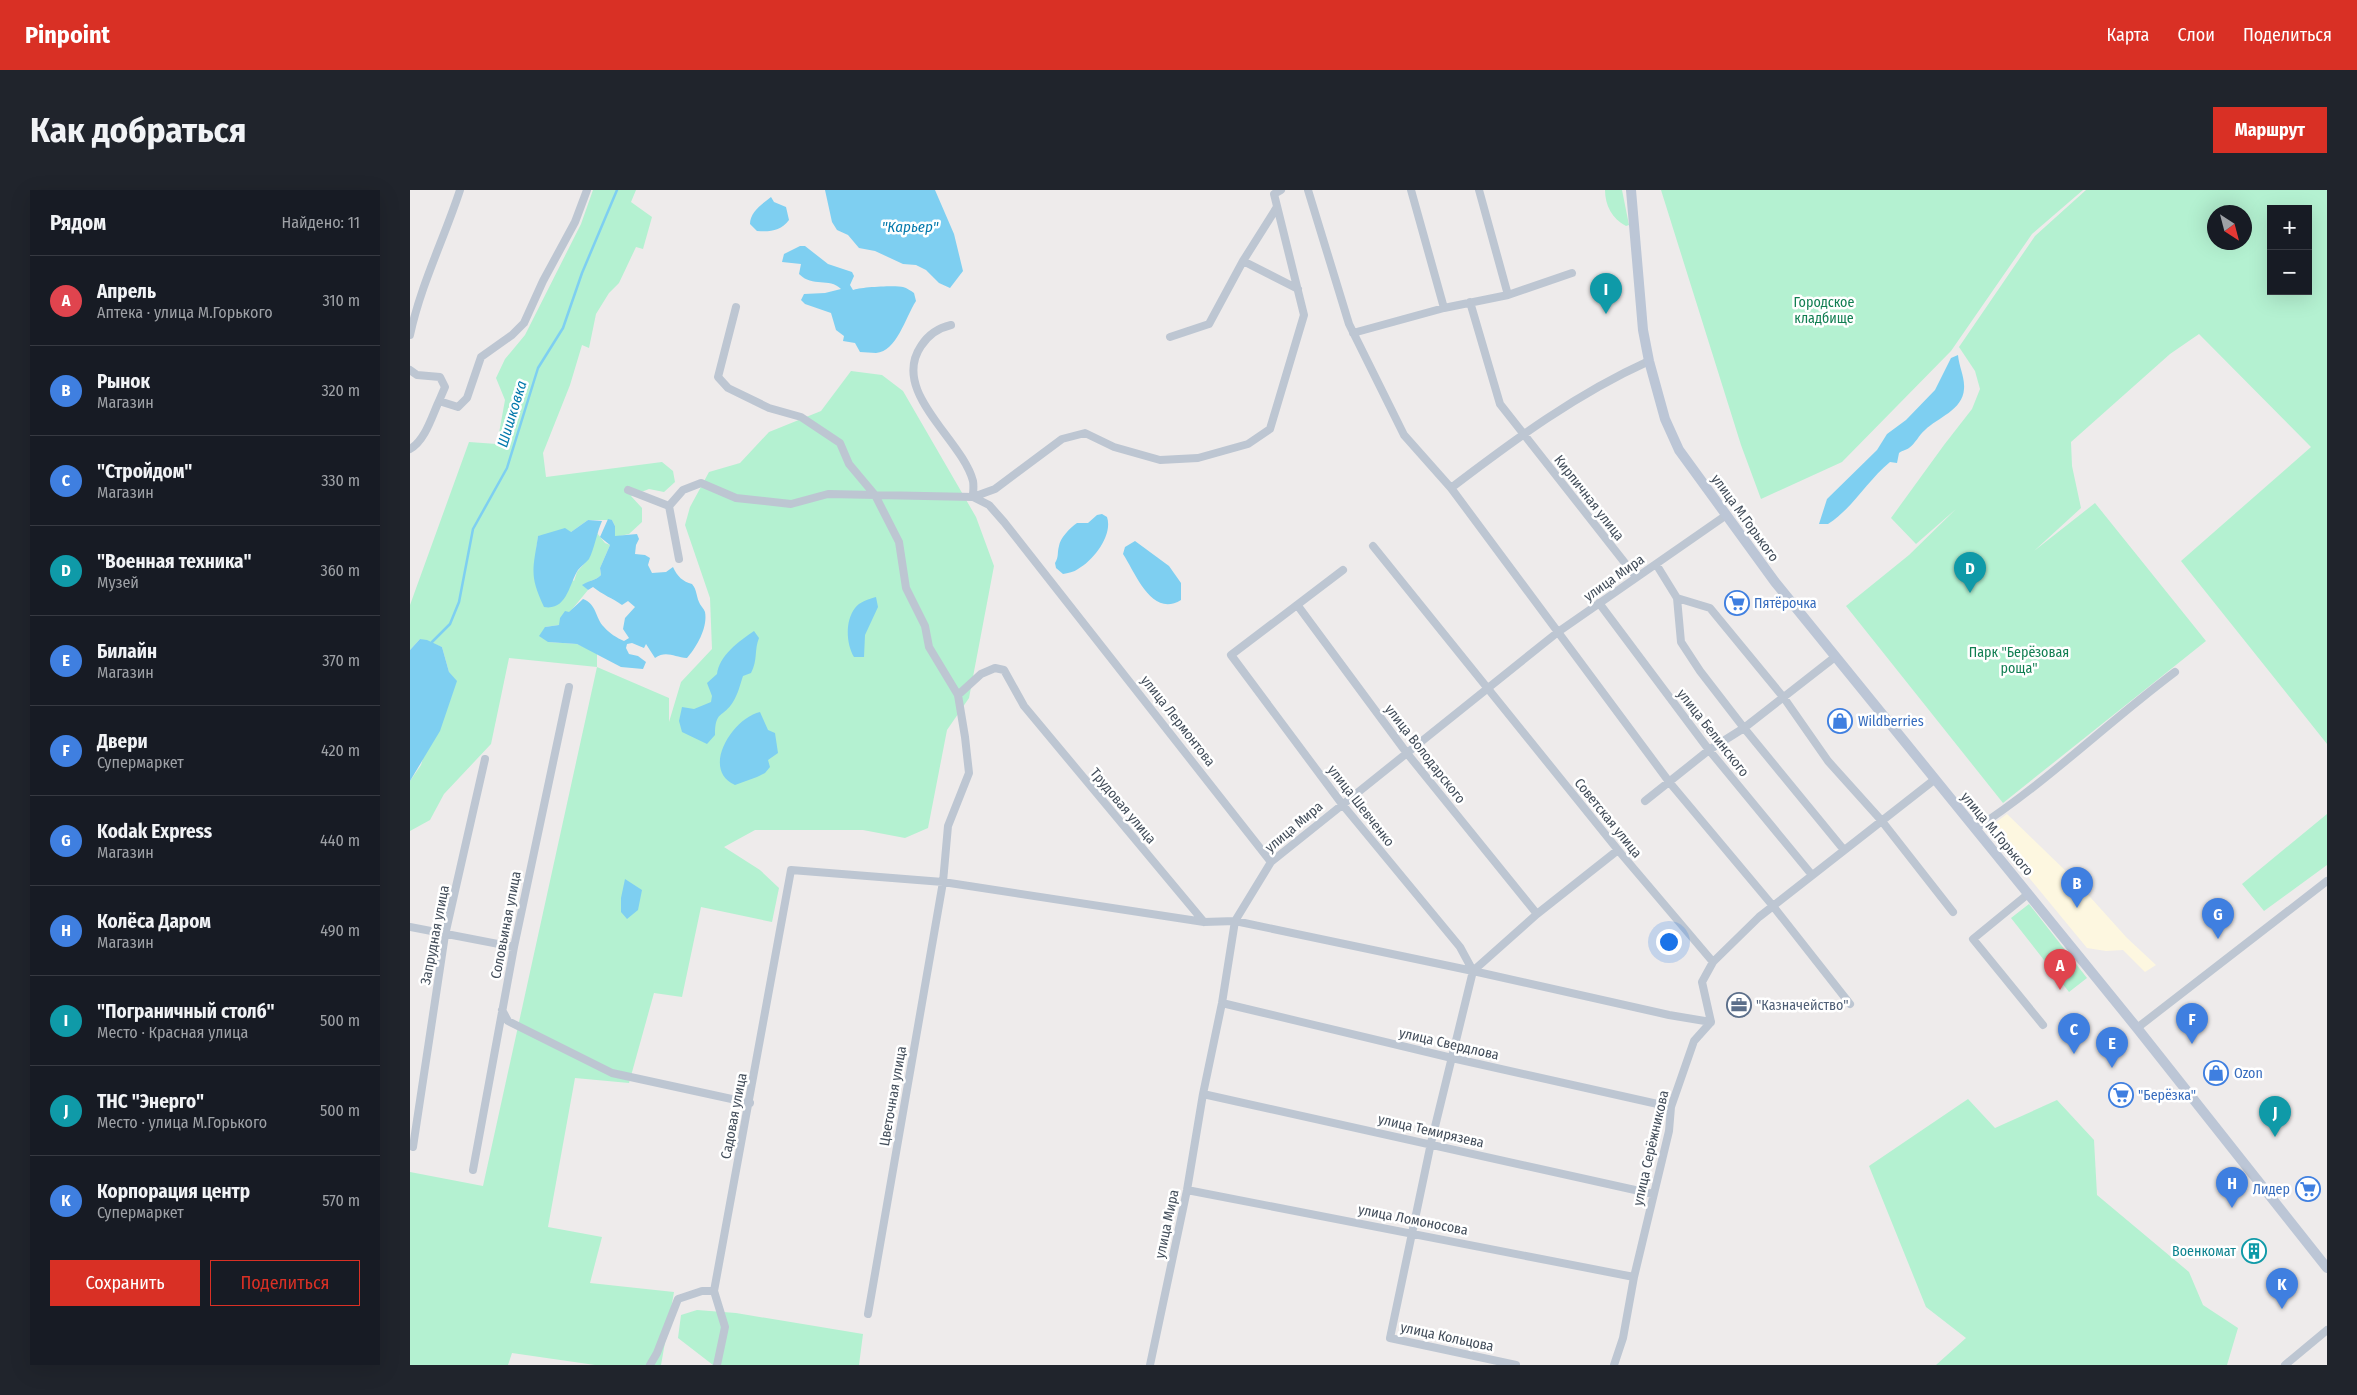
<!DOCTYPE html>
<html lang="ru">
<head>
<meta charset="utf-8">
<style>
  body { margin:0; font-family:"Fira Sans Condensed",sans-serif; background:#20242c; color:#f1f3f6 }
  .controls { position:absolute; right:15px; top:15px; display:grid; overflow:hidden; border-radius:0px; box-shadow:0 5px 20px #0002 }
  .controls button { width:45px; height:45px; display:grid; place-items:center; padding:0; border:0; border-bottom:1px solid #363941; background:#171b24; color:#f1f3f6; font:25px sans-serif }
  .compass { position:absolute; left:1797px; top:15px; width:45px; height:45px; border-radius:50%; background:#171b24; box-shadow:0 5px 20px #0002; rotate:144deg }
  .you { position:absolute; left:1258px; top:751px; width:18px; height:18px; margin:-12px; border:4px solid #fff; border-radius:50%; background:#1a73e8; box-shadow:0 0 0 8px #1a73e833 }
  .badge { display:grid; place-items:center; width:32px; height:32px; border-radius:50%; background:#d93025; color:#fff; font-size:16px; font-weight:700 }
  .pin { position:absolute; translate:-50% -41px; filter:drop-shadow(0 1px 2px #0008) }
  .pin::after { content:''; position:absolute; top:26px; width:18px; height:15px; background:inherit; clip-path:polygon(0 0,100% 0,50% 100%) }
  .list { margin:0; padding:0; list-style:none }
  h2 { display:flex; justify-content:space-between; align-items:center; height:65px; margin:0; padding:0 20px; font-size:21px }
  h2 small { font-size:16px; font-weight:400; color:#9ea1a6 }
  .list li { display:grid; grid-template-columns:32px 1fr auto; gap:15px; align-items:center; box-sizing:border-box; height:90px; padding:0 20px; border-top:1px solid #363941 }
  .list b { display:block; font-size:19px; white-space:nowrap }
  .list p { margin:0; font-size:16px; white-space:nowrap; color:#9ea1a6 }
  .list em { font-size:16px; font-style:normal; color:#9ea1a6 }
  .actions { display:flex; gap:10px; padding:15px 20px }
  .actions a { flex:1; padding:11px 0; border:1px solid #d93025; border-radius:0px; text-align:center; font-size:18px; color:#d93025 }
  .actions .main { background:#d93025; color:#fff }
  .map { position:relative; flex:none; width:1917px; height:1175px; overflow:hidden; border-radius:0px }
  header { display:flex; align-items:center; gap:30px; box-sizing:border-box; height:70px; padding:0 25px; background:#d93025; color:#fff }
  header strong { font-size:24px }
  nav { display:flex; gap:28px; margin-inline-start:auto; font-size:18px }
  .intro { display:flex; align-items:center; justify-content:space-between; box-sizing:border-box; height:120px; padding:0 30px }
  h1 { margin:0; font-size:35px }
  .button { padding:12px 22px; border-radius:0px; background:#d93025; color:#fff; font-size:18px; font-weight:700 }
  main { display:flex; gap:30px; padding:0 30px }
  aside { flex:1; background:#171b24; border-radius:0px; box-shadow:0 5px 20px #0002 }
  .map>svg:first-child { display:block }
  .commercial { fill:#fdf7e0 }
  .green { fill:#b4f1d1; fill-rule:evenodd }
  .water { fill:#7ecff1 }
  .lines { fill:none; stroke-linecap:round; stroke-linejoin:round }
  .stream { stroke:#7ecff1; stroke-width:2.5 }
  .minor { stroke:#bdc6d2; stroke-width:8 }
  .secondary { stroke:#bcc6d6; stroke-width:10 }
  .labels { text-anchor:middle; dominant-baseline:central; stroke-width:5; stroke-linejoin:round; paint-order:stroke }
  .park-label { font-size:14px; fill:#107e51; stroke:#fff }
  .street-label { font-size:14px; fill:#424d5a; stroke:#fff }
  .shop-label { font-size:14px; fill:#366cbe; stroke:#fff; text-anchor:start }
  .service-label { font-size:14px; fill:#4e5e75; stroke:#fff; text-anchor:start }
  .culture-label { font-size:14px; fill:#0d838f; stroke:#fff; text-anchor:end }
  .water-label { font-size:15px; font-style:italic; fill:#0379ac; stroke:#fff }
</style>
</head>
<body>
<header>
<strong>Pinpoint</strong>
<nav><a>Карта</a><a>Слои</a><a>Поделиться</a></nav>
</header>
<div class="intro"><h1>Как добраться</h1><a class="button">Маршрут</a></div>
<main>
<aside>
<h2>Рядом<small>Найдено: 11</small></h2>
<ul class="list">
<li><span class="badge" style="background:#e0444e">A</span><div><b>Апрель</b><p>Аптека · улица М.Горького</p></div><em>310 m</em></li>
<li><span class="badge" style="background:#3f7fe0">B</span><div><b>Рынок</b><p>Магазин</p></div><em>320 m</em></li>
<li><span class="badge" style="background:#3f7fe0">C</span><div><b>&quot;Стройдом&quot;</b><p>Магазин</p></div><em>330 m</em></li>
<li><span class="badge" style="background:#0f9aa8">D</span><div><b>&quot;Военная техника&quot;</b><p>Музей</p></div><em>360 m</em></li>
<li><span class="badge" style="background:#3f7fe0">E</span><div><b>Билайн</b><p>Магазин</p></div><em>370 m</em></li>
<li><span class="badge" style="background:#3f7fe0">F</span><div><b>Двери</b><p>Супермаркет</p></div><em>420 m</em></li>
<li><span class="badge" style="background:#3f7fe0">G</span><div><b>Kodak Express</b><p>Магазин</p></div><em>440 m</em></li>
<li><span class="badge" style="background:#3f7fe0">H</span><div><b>Колёса Даром</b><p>Магазин</p></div><em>490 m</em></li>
<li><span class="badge" style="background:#0f9aa8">I</span><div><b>&quot;Пограничный столб&quot;</b><p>Место · Красная улица</p></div><em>500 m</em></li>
<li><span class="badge" style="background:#0f9aa8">J</span><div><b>ТНС &quot;Энерго&quot;</b><p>Место · улица М.Горького</p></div><em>500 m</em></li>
<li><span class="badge" style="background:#3f7fe0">K</span><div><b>Корпорация центр</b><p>Супермаркет</p></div><em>570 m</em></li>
</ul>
<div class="actions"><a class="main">Сохранить</a><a>Поделиться</a></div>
</aside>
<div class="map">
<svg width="1917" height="1175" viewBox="0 0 1917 1175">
  <rect width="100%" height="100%" fill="#eeebeb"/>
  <path class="commercial" d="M1597 624 1663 688 1717 748 1746 775 1735 782 1713 760 1696 761 1677 758 1578 638Z"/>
  <path class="green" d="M183 0H226L221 12 242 27 233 59 226 57 209 93 199 103 186 124 179 158 172 155 160 195 133 263 136 287 252 272 263 281 265 292 254 302 239 299 221 306 232 318V332L219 344 205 347V336L202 330H178L161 342 128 346 126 360 164 391 167 382 179 368 187 343 195 353 200 355 190 378 191 385C185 391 179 390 173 395L178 400 149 435 135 437 138 452 167 454 187 463V477L259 508V532L271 492 302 459 300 408 275 335 280 317 299 282 330 273 359 242 411 221 441 181 472 185 493 201 566 327 584 376 559 508 537 540 518 638 495 648 453 640H345L314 657 350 680 369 698 362 732 291 717 272 807 244 803 219 893 165 888 138 1037 192 1047 180 1093 264 1102 251 1175H185L102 1163 98 1175H0V982L73 996 187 477 99 468 81 554 34 604 20 630 0 641V591L11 575 39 482 32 457 10 449 0 460V415L59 252 87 254 95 210 86 188 95 169 115 145 171 34Z
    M1195 0H1212L1219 35 1216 36C1202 29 1195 15 1195 0Z
    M1251 0H1673L1622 44 1541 161 1432 272 1351 309 1331 255Z
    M1676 0H1917V554L1771 371 1901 257 1789 144 1760 164 1661 252 1662 276 1671 318 1624 361 1685 313 1796 451 1593 613 1436 416 1499 365 1546 319 1506 354 1481 328 1534 255 1562 219 1570 199 1565 181 1549 157 1625 46ZM1861 19H1898V101H1861ZM1804 22H1834V52H1804Z
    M1917 624V675L1854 721 1832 694Z
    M1619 714 1677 788 1659 802 1601 728Z
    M1558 909 1585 938 1647 910 1684 950 1687 1005 1779 1082 1793 1115 1828 1138 1817 1175H1526L1556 1148 1516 1117 1459 976Z
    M287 1120 326 1123 453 1144 449 1175H303L268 1148 271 1125Z"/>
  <path class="water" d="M415 0H525L544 44 553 81 540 98 529 93 516 80 506 75 493 74 465 61 449 58 438 45 427 40 422 32Z
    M361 7 364 12 376 17 379 30C371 41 360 42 347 41L340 34C340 22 352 14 361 7Z
    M390 56H395L418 74 442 82 444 86 440 95 443 100C449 97 487 95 493 97 497 98 501 101 504 103L506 111C495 128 487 161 466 163 461 163 455 162 450 162L445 153 433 151 434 146 426 140 421 123 395 114 391 110 394 104 415 103 431 99C419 87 403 98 389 84L391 74 372 72 374 64Z
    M1548 165C1549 177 1555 187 1554 199 1553 220 1527 228 1515 240 1509 245 1505 254 1499 258 1496 260 1493 260 1489 263L1487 273 1480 272C1457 291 1443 318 1418 334H1409L1417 309 1467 260 1477 244 1496 230 1525 200 1541 168Z
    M692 324 697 327C703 345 684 370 668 379 664 382 658 383 653 384L646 378 645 373C649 367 647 363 649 356 650 348 660 338 667 333H678L687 325Z
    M198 329 202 330 205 336V346L227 344 229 349 226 355 225 364 235 365 240 368 238 375 242 383 256 382 263 377C267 386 273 392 282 394 287 400 286 405 289 412 290 415 294 419 295 422 298 438 286 458 277 468 264 467 256 460 245 468L236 454 234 458 222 453 217 454 216 458 219 464 228 466 236 472 233 479 211 477 167 454 138 452 129 446 135 437 149 435 150 428 155 421 159 422 173 409C187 414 185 428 194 437 199 443 207 448 214 451L219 448 213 439 215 428 225 417 218 411 212 415C202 408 193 405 183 397L178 400 172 395C179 390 185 391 191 385L190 378 200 355 190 347Z
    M178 330 192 331C187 342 184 360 179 369 176 373 171 376 168 380 159 394 157 421 134 417 119 385 123 380 128 346L155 338 161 342Z
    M725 351 759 376 771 393V410C742 428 726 384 713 364L715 357Z
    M466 407 468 417 455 445 454 467H444C436 453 435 431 445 418 449 412 459 409 466 407Z
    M344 441 349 448C344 460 348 470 341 483L333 486C330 495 328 504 323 512 313 528 305 520 305 545L297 554 272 542 269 531 272 517 284 519 301 512 302 506 297 493 307 484C309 466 329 451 344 441Z
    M10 449 17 450 32 457 39 482 47 491 30 541 0 591V460Z
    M350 522 358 540 365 543 368 563 358 570 360 577 355 583 347 587 325 595C290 579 323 528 350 522Z
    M215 689 232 700 228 720 217 729 211 722V708Z"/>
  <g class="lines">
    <path class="stream" d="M22 452 40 434 49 412 63 339 97 278 128 178 153 138 172 83 207 0"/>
    <path class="minor" d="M898 0 939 134 994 245 1041 298 1260 593 1363 716 1440 814
      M1001 0 1034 118
      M1069 0 1098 105
      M867 17 833 71 888 99
      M1060 112 1090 214 1226 387
      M326 117 308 187 318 198 359 218 391 227 430 253 439 274 465 305 489 352 496 398 515 436 519 457 548 505 555 547 559 583 538 636 533 692 458 1124
      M541 135C528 138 518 145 511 156 480 202 552 249 563 291 564 296 563 302 563 307
      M943 143 1034 118 1098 105 1162 83
      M0 145C11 94 34 49 50 0
      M760 147 799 134 833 71
      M0 180 7 185 30 187 35 197 29 211
      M0 259C15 251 22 226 29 211L48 217 57 208 71 167 102 145 114 133 133 91 165 32 177 0
      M1041 298C1104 250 1166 204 1239 171
      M218 300 259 316 269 369
      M563 307 579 315 594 332 861 672
      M259 316 273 300 291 293 326 308 381 314 418 304 563 307 585 299 652 249 675 243 704 257 750 270 788 268 838 254 860 239 894 125 864 4 871 0
      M963 356 1208 660 1303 772
      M1246 374 1267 408 1271 452 1290 481 1334 538 1434 660
      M933 380 821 465 932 614 1050 757 1063 781
      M1267 408 1300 418 1374 508 1418 571 1471 630 1543 722
      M1189 413 1299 560 1402 685
      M888 416 996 562 1127 724
      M548 505 571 484 585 478 594 480 614 516 794 732
      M1235 611 1299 560 1334 538 1425 467
      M1565 639C1636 593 1697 533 1765 482
      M1618 704 1563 749 1633 835
      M0 737 104 757
      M812 813 1042 868 1261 917
      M92 820 98 831 202 883 340 913
      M1727 838 1917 691
      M793 904 1243 1004
      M3 957 35 745 75 569
      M63 980 104 757 159 497
      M777 1000 1224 1087
      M240 1175 247 1163 268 1109 292 1101H304
      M307 1175 315 1137 304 1101 381 680 533 692 794 732 825 731 1063 781 1259 825 1301 832
      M740 1175 777 1000 793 904 812 813 825 731 861 672 1148 442 1315 326
      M1106 1175 980 1148 1021 953 1063 781 1127 724 1208 660
      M1204 1175 1213 1148 1224 1087 1259 941 1261 917 1284 851 1301 832 1292 792 1303 772 1349 727 1524 590
      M1875 1175 1917 1140"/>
    <path class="secondary" d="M1221 0 1233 140 1239 171 1255 229 1269 260 1365 392 1727 838 1917 1078"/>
  </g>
  <defs>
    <symbol id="supermarket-ring" viewBox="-11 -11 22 22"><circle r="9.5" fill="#fff" stroke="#3f7fe0" stroke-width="1.5"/><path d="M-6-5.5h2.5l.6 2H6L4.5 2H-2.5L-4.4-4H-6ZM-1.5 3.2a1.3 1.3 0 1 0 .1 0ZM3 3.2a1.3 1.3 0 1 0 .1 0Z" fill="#3f7fe0"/></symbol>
    <symbol id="shop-ring" viewBox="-11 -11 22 22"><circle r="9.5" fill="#fff" stroke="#3f7fe0" stroke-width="1.5"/><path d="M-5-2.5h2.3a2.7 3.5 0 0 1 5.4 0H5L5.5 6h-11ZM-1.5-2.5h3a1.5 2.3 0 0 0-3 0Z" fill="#3f7fe0"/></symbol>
    <symbol id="office-ring" viewBox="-11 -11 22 22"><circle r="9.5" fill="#fff" stroke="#5c6f8a" stroke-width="1.5"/><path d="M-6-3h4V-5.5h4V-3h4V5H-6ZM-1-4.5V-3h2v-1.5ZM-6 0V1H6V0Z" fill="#5c6f8a"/></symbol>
    <symbol id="building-ring" viewBox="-11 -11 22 22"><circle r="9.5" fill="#fff" stroke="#0f9aa8" stroke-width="1.5"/><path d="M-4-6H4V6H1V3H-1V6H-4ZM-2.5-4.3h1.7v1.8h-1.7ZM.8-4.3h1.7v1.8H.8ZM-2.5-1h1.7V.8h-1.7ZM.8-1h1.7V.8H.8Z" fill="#0f9aa8"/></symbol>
  </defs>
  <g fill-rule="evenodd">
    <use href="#supermarket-ring" x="1313" y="399" width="28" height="28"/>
    <use href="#shop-ring" x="1416" y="517" width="28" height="28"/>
    <use href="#office-ring" x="1315" y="801" width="28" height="28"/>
    <use href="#shop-ring" x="1792" y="869" width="28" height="28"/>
    <use href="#supermarket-ring" x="1697" y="891" width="28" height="28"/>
    <use href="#supermarket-ring" x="1884" y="985" width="28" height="28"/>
    <use href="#building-ring" x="1830" y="1047" width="28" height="28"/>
  </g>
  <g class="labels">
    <g class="park-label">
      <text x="1414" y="112">Городское<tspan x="1414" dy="16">кладбище</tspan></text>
      <text x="1609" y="462">Парк "Берёзовая<tspan x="1609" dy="16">роща"</tspan></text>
    </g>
    <g class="street-label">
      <text transform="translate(1179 308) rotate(52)">Кирпичная улица</text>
      <text transform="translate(1335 328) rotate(54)">улица М.Горького</text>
      <text transform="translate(1204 388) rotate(-35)">улица Мира</text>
      <text transform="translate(768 531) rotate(52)">улица Лермонтова</text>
      <text transform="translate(1303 543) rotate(52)">улица Белинского</text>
      <text transform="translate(1015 564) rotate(52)">улица Володарского</text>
      <text transform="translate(713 616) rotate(50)">Трудовая улица</text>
      <text transform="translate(951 616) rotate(52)">улица Шевченко</text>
      <text transform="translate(1198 628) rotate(51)">Советская улица</text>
      <text transform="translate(884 637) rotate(-40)">улица Мира</text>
      <text transform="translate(1587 644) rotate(50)">улица М.Горького</text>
      <text transform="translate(96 735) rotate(-79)">Соловьиная улица</text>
      <text transform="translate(25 745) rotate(-79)">Запрудная улица</text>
      <text transform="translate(1039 854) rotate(13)">улица Свердлова</text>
      <text transform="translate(483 906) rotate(-80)">Цветочная улица</text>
      <text transform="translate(324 926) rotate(-79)">Садовая улица</text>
      <text transform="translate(1021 941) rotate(13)">улица Темирязева</text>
      <text transform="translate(1241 958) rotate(-77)">улица Серёжникова</text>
      <text transform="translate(1003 1030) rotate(11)">улица Ломоносова</text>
      <text transform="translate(757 1034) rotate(-78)">улица Мира</text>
      <text transform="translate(1037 1147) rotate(12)">улица Кольцова</text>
    </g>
    <g class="shop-label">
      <text x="1344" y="413">Пятёрочка</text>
      <text x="1448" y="531">Wildberries</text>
      <text x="1824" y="883">Ozon</text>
      <text x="1728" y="905">"Берёзка"</text>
      <text x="1880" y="999" text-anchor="end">Лидер</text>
    </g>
    <g class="service-label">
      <text x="1346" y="815">"Казначейство"</text>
    </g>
    <g class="culture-label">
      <text x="1826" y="1061">Военкомат</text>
    </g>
    <g class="water-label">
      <text x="500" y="37">"Карьер"</text>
      <text transform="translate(102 224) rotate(-73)">Шишковка</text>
    </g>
  </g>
</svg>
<div class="controls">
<button>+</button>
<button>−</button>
</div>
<svg class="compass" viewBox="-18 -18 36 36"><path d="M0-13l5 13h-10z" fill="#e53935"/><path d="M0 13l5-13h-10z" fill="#9ea1a6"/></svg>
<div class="you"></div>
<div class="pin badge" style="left:1650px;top:800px;background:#e0444e">A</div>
<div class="pin badge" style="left:1667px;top:718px;background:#3f7fe0">B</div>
<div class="pin badge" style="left:1664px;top:864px;background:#3f7fe0">C</div>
<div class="pin badge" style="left:1560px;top:403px;background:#0f9aa8">D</div>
<div class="pin badge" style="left:1702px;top:878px;background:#3f7fe0">E</div>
<div class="pin badge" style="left:1782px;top:854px;background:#3f7fe0">F</div>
<div class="pin badge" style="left:1808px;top:749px;background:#3f7fe0">G</div>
<div class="pin badge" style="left:1822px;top:1018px;background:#3f7fe0">H</div>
<div class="pin badge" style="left:1196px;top:124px;background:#0f9aa8">I</div>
<div class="pin badge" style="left:1865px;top:947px;background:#0f9aa8">J</div>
<div class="pin badge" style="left:1872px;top:1119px;background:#3f7fe0">K</div>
</div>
</main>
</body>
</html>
